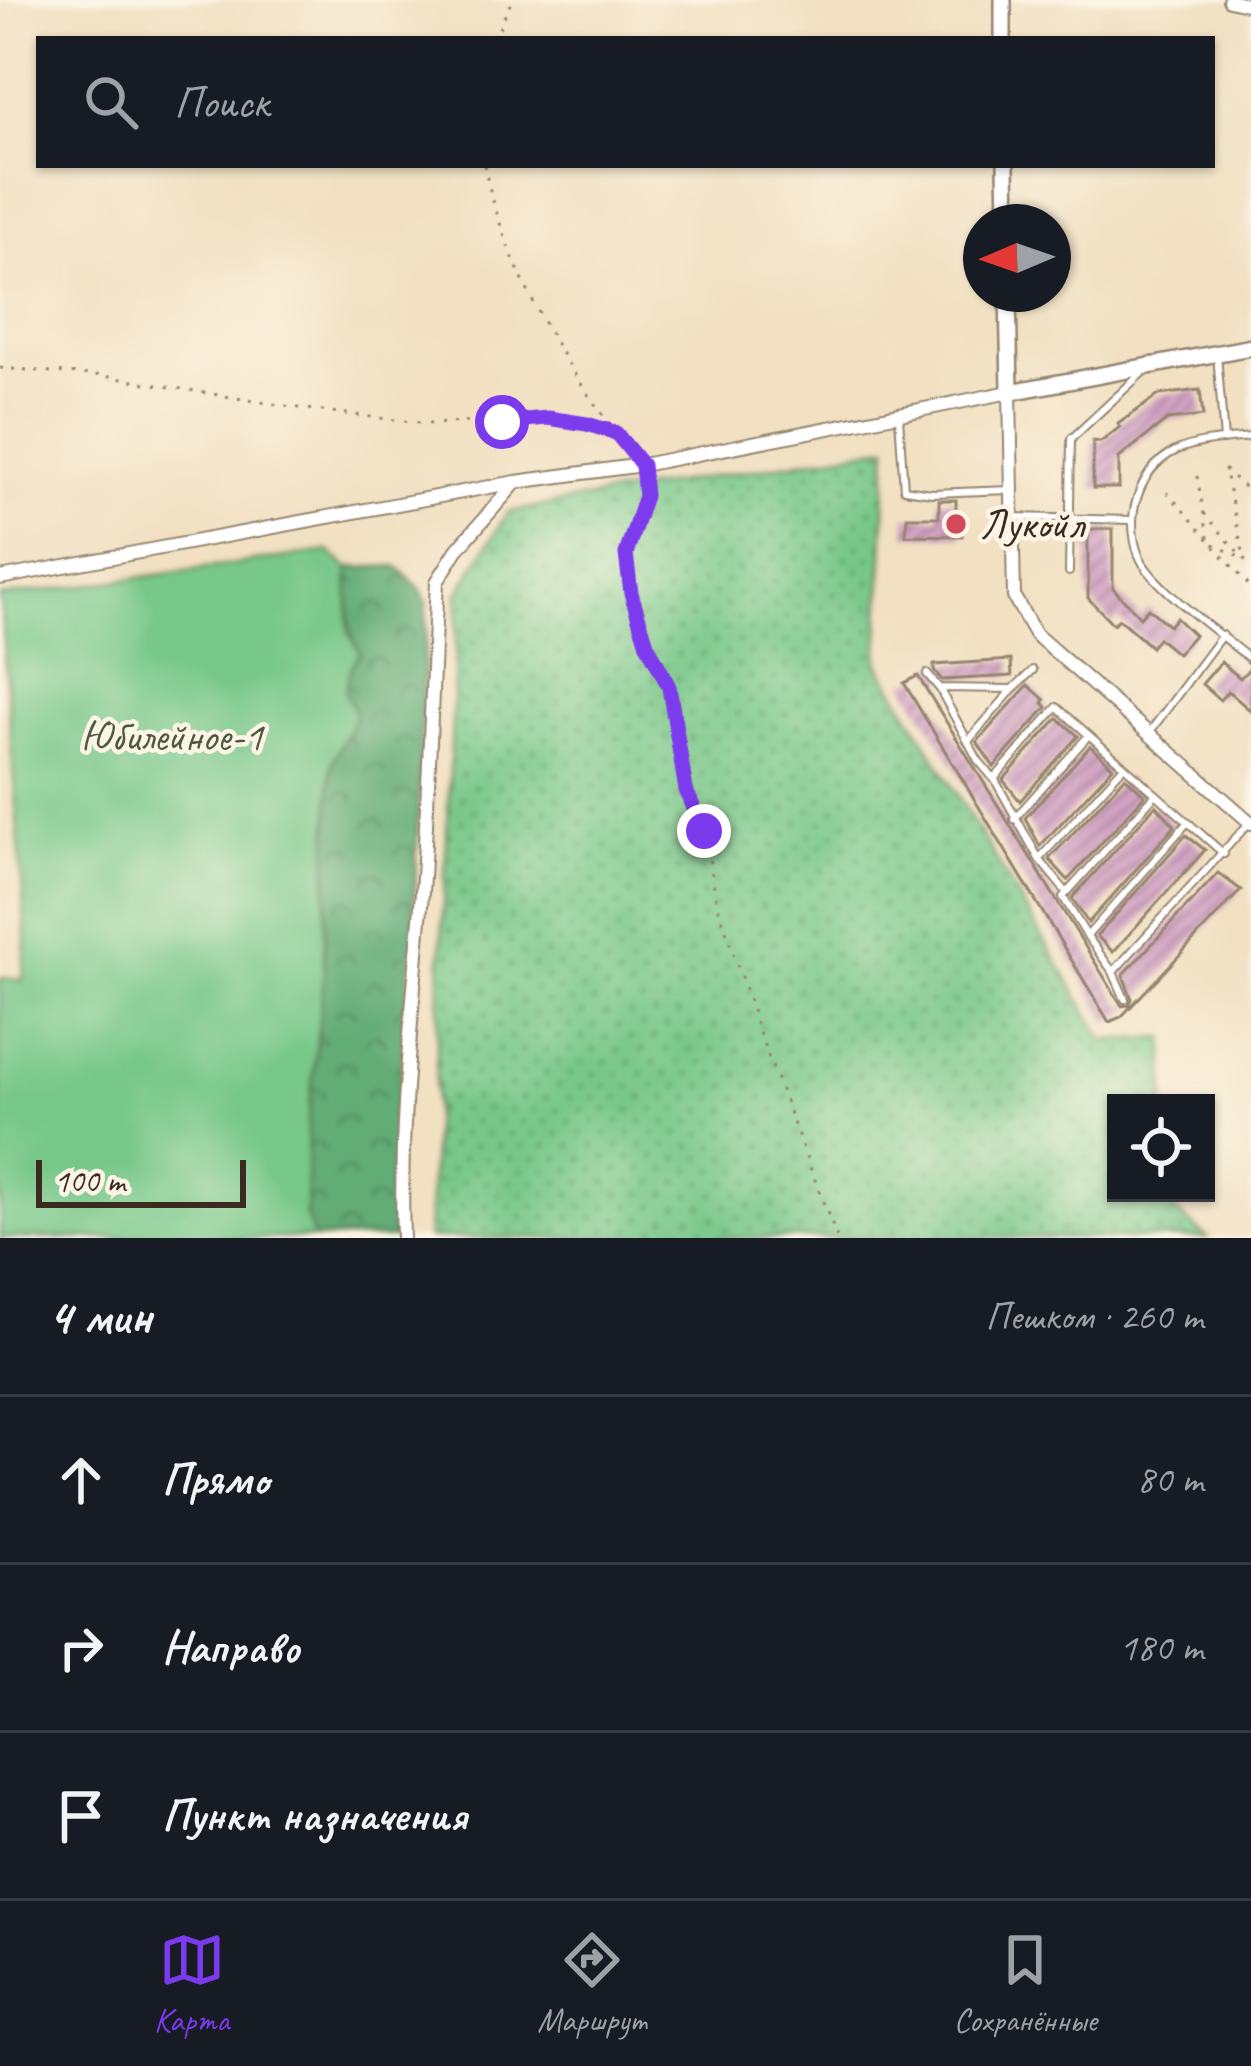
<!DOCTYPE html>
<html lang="ru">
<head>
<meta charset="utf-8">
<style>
  body { margin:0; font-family:Caveat,sans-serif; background:#20242c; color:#f1f3f6 }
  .controls { position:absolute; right:36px; bottom:36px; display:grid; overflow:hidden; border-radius:0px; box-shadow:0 3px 9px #0004 }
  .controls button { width:108px; height:108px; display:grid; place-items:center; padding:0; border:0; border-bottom:3px solid #363941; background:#171b24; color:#f1f3f6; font:60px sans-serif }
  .compass { position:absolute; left:963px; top:204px; width:108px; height:108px; border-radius:50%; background:#171b24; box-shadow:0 3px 9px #0004; rotate:268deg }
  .scale { position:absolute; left:36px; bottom:30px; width:210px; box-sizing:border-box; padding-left:12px; border:6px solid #3b2a1e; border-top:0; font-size:33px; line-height:42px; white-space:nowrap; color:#3b2a1e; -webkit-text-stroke:9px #fcf5e5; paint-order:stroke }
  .stop { position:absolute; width:36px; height:36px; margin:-27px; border:9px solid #7c3aed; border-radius:50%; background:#fff }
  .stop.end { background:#7c3aed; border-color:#fff; box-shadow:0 3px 12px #0008 }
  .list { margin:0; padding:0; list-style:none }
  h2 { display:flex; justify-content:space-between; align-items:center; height:156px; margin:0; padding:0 48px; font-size:51px }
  h2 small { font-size:39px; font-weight:400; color:#9ea1a6 }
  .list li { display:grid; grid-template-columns:78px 1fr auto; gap:36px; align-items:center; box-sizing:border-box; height:168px; padding:0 48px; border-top:3px solid #363941 }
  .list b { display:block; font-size:45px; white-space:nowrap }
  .list em { font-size:39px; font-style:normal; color:#9ea1a6 }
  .icon { flex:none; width:66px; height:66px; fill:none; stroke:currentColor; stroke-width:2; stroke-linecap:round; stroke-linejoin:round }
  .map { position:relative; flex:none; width:1251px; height:1238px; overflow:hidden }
  .search { position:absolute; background:#171b24; box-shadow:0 3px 9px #0004; left:36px; right:36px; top:36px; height:132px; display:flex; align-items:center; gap:30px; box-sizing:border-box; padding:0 42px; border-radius:0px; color:#9ea1a6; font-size:45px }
  .sheet { height:660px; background:#171b24 }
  nav { display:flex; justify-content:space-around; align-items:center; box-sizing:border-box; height:168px; border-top:3px solid #363941; background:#171b24; font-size:33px; color:#9ea1a6 }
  nav a { display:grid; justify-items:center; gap:6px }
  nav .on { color:#7c3aed }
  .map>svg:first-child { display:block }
  .grass { fill:url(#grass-dots); stroke:#5a7954; stroke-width:3 }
  .forest { fill:url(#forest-crowns); stroke:#4e6b4a; stroke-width:3 }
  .garden { fill:#78c88a; stroke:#5a7954; stroke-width:3 }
  .building { fill:url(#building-hatch) }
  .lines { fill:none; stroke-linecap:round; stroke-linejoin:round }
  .service-casing { stroke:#968570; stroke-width:10 }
  .minor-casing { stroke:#968570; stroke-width:16 }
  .tertiary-casing { stroke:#968570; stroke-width:20 }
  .path { stroke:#968570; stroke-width:3; stroke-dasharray:3 9; stroke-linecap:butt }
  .service { stroke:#fff; stroke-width:6 }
  .minor { stroke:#fff; stroke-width:12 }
  .tertiary { stroke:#fff; stroke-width:15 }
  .route { stroke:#7c3aed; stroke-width:15 }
  .poi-dot { fill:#d1495b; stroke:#fcf5e5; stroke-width:4.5 }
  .labels { text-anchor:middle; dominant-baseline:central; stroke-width:9; stroke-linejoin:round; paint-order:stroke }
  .poi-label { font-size:42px; fill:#3b2a1e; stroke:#fcf5e5; text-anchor:start }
  .park-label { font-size:42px; fill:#4d593e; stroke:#fcf5e5 }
</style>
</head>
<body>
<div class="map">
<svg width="1251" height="1238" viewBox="0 0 1251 1238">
  <defs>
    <pattern id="grass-dots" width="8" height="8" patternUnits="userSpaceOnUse" patternTransform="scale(3)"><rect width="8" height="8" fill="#78c88a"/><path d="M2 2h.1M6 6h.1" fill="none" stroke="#64a370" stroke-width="1.8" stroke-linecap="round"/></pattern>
    <pattern id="forest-crowns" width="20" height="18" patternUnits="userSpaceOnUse" patternTransform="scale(3)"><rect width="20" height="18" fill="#62ac76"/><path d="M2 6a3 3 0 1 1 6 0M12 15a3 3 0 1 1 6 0" fill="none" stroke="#528c60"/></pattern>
    <pattern id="building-hatch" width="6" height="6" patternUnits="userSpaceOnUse" patternTransform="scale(3)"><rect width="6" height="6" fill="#d1a2c3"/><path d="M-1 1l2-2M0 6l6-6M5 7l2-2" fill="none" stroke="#ab849e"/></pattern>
  </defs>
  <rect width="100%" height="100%" fill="#fcf5e5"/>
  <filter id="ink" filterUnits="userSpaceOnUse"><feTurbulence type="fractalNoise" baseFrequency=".00833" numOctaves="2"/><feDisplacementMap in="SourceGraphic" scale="24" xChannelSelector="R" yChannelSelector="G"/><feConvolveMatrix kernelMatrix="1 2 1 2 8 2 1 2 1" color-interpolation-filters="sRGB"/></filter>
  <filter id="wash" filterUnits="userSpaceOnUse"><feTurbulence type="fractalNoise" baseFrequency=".004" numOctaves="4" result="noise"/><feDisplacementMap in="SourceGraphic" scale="48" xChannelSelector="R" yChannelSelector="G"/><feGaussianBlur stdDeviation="2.7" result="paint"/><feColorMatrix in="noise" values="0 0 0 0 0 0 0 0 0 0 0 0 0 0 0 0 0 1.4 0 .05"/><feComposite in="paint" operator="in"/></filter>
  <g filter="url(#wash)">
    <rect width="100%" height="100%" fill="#f1e0c1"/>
    <path class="grass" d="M888 446 878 662 1104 1040 1165 1038V1103H1116V1193H1164V1202L1208 1238H428L458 594 508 512Z"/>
    <path class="forest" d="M397 566 420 589 427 603 413 939 390 1191 394 1238H314L306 1216 308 1122 323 986 331 767 337 746 349 734 345 692 351 666 348 568Z"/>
    <path class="garden" d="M329 551 348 568 349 633 361 653 351 666 345 692 356 714C349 734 337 747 331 767L323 986 308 1122 306 1216 314 1238H0V978L23 980 26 938 0 597Z"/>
    <g id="blocks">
      <path class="building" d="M1200 390 1203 416 1167 420 1119 458V488H1093V441L1101 442 1120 427 1118 424 1159 395Z
        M939 500H956V518H963L962 536 906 535 907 517H939Z
        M1088 529H1113V588L1140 617 1148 608 1169 626 1176 618 1194 635 1177 654 1158 638 1151 647 1119 619 1113 624 1088 598Z
        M1011 660 1012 676 942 680 934 671V665Z
        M1221 662 1240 678 1251 667V711L1228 691 1220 700 1202 684Z
        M918 676 1122 1006 1129 1005 1132 999 1123 975 1218 873 1241 890 1121 1017 1109 1022 904 683Z
        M1028 685 1045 700 1043 703 1047 707 994 767 977 742Z
        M1058 718 1078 736 1020 801 1003 780Z
        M1090 746 1113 767 1040 846 1025 818Z
        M1125 777 1145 795 1068 880 1049 859Z
        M1156 805 1175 826 1088 923 1072 898Z
        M1186 835 1205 850 1113 952 1097 936Z"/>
    </g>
  </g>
  <g filter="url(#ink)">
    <use href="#blocks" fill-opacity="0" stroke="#968570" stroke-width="3"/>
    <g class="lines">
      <defs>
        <path id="service" d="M1217 354 1224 440
          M899 417 904 489 932 493 1010 490
          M1251 437C1196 442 1151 443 1135 505 1131 521 1133 544 1141 560 1155 588 1224 637 1251 660
          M1015 517 1131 520
          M1069 572 1071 439 1142 373
          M927 674 939 688
          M1013 689 1033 670
          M1149 733 1222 635
          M969 740 1013 689 939 688 978 760 994 779 1057 707 1224 854
          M995 780 1039 859 1067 893
          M1014 819 1089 735
          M1187 823 1087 936 1113 972 1250 822
          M1039 859 1124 766
          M1087 936 1063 897 1155 795
          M1113 972 1125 999"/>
        <path id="minor" d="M1229 0 1251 5
          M0 578 516 482 642 465 1010 392 1014 597 1035 634 1251 823
          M403 1238C399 1131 411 1026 420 919 429 807 431 694 437 582L457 550 516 482"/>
        <path id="tertiary" d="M1003 0V39
          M1006 165 1007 222
          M1008 294 1010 392 1251 347"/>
      </defs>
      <use href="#service" class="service-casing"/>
      <use href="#minor" class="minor-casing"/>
      <use href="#tertiary" class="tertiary-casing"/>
      <path class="path" d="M494 39 512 0
        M484 165C506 269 564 369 631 451
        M0 368 104 376 291 407 428 424 548 418 614 432
        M1197 476 1209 542 1240 557
        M644 481 645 496 626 554 631 593 647 644 669 687 686 790 704 831 717 903 760 1035 837 1238
        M1167 492 1251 588
        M1204 513 1245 560 1224 469 1251 493"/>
      <use href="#service" class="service"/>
      <use href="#minor" class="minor"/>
      <use href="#tertiary" class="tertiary"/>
    </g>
  </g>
  <g class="lines" filter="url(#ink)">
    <path class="route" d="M502 422 548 418 587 424 616 433 642 465 645 496 626 554 631 593 647 644 669 687 686 790 704 831"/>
  </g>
  <circle class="poi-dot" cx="956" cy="524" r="12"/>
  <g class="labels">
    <g class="poi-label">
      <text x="980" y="524">Лукойл</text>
    </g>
    <g class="park-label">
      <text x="172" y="736">Юбилейное-1</text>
    </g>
  </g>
</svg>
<div class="controls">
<button><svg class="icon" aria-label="locate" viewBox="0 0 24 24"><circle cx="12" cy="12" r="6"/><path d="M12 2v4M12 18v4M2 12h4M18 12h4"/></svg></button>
</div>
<svg class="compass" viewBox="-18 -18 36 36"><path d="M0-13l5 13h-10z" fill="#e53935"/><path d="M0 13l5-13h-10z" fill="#9ea1a6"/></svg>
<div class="scale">100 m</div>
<div class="stop" style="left:502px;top:422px"></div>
<div class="stop end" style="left:704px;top:831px"></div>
<div class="search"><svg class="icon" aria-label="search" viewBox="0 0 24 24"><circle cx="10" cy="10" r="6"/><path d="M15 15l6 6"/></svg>Поиск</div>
</div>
<section class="sheet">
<h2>4 мин<small>Пешком · 260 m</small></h2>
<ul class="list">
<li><svg class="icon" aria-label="ahead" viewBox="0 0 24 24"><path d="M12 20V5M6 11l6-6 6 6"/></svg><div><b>Прямо</b></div><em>80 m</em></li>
<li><svg class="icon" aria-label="right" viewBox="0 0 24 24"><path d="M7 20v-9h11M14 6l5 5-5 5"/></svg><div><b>Направо</b></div><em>180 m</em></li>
<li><svg class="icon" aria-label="arrive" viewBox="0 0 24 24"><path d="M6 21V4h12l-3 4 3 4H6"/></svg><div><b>Пункт назначения</b></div></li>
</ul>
</section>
<nav>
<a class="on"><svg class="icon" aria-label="map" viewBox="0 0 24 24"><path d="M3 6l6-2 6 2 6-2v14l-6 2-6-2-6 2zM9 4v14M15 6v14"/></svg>Карта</a>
<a><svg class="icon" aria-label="directions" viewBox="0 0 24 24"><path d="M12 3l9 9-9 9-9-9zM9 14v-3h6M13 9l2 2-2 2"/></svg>Маршрут</a>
<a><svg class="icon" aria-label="saved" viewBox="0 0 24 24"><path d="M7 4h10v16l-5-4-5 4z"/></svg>Сохранённые</a>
</nav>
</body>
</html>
